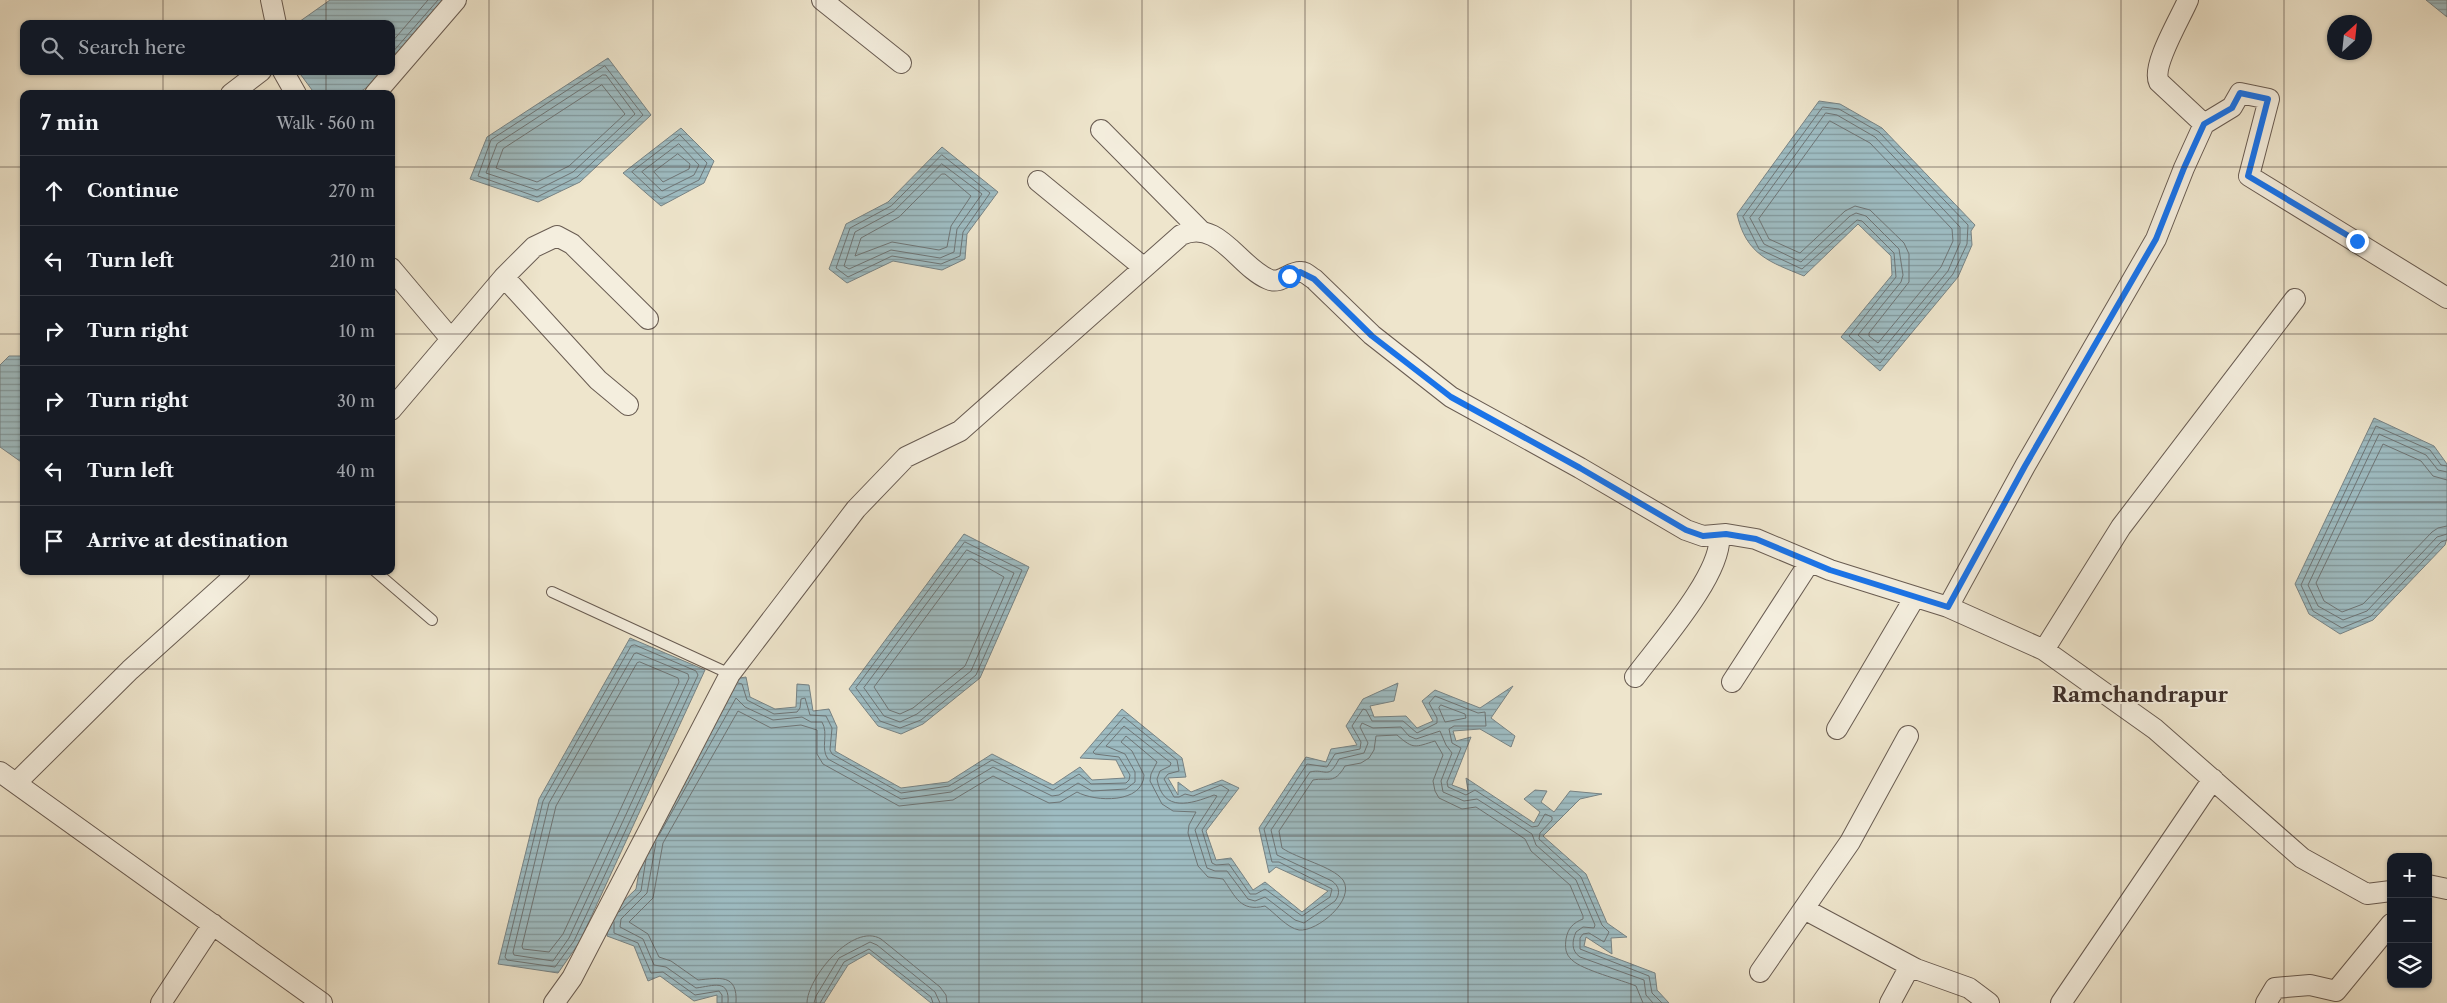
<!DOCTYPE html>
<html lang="en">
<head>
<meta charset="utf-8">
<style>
  body { margin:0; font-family:"Libre Caslon Text",serif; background:#20242c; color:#f1f3f6 }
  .controls { position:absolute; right:15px; bottom:15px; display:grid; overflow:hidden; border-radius:10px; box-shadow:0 1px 4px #0004 }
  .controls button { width:45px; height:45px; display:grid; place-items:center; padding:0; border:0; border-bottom:1px solid #363941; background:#171b24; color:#f1f3f6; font:25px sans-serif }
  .compass { position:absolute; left:2327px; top:15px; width:45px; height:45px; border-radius:50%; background:#171b24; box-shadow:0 1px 4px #0004; rotate:27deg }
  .stop { position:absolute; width:15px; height:15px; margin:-11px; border:4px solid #1a73e8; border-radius:50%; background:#fff }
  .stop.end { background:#1a73e8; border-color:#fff; box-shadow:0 1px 5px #0008 }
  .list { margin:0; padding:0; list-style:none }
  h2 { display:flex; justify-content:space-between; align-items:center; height:65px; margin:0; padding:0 20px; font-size:21px }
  h2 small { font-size:16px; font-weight:400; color:#9ea1a6 }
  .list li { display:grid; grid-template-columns:32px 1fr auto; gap:15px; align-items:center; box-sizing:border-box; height:70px; padding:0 20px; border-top:1px solid #363941 }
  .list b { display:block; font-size:19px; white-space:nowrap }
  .list em { font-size:16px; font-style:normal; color:#9ea1a6 }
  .icon { flex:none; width:28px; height:28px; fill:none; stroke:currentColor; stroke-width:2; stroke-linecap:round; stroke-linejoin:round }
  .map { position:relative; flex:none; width:2447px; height:1003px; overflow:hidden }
  .search { position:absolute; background:#171b24; box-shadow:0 1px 4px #0004; left:20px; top:20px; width:375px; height:55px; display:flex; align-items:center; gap:12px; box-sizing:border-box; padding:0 18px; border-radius:10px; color:#9ea1a6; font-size:19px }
  .panel { position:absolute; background:#171b24; box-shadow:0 1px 4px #0004; left:20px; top:90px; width:375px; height:485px; border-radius:10px }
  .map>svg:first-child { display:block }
  .water { fill:url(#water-rules); stroke:#778385 }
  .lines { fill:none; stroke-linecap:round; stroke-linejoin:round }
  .shore { stroke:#6e7576; stroke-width:1 }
  .lane-casing { stroke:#695c52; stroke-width:12 }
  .street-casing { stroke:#695c52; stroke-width:22 }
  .lane { stroke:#f4eede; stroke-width:10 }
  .street { stroke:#f4eede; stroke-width:20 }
  .route { stroke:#1a73e8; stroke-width:6 }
  .grid { fill:none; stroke:#3d2e29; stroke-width:1; stroke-opacity:0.55 }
  .labels { text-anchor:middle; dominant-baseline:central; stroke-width:4; stroke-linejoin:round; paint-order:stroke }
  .district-label { font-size:21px; font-weight:bold; fill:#3d2e29; stroke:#f4eede }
</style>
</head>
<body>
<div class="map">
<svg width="2447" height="1003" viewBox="0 0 2447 1003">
  <defs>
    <pattern id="water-rules" width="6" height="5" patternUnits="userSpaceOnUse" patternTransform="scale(1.25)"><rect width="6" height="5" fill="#9ebcc2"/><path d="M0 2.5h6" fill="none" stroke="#82999e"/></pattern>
  </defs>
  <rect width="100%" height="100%" fill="#eee5cc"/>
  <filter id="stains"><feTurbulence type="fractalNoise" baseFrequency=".004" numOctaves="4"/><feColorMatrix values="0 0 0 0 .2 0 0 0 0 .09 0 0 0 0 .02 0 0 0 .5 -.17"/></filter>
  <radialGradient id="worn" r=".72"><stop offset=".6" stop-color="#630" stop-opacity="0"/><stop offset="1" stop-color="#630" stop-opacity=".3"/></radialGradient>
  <path class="water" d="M330 0H453L391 71V24H296Z
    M2426 0H2447V17Z
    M608 58 651 115 580 182 538 202 470 179 487 137Z
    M298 71H391L357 94H315Z
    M1819 101 1840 104 1882 128 1975 225 1971 231 1972 245 1958 277 1880 371 1841 337 1892 275 1891 256 1858 224 1804 276C1770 262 1746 255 1737 214Z
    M681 128 714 161 704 183 661 206 623 173Z
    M942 147 998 192 967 234 965 259 942 270 893 261 847 283 829 269 846 224 888 202Z
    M9 356H24V464L0 447V365Z
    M2374 418 2434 446 2447 464V538L2445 545 2373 620 2340 634 2309 614 2295 584Z
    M964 534 1029 567 980 678 923 724 901 734 878 726 849 689Z
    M630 638 705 670 579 943 558 973 498 964 539 799Z
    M746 677 750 697 775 709 796 707 797 684 809 685 813 711 829 709 837 727 835 751 901 788 948 782 992 754 1053 785 1080 767 1092 780 1125 778 1116 760 1080 758 1122 709 1182 758 1186 777 1168 778 1178 795V782L1191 792 1222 780 1239 788 1206 831 1216 860 1231 858 1253 890 1265 882 1302 912 1328 891 1276 867 1269 873 1259 828 1306 757 1326 762 1331 749 1357 745 1346 726 1363 699 1398 683 1394 701 1370 706 1374 717 1406 716 1417 728 1433 721 1422 701 1435 690 1480 708 1513 686 1491 718 1515 736 1511 747 1480 729 1453 731 1456 741 1471 737 1452 785 1468 791 1466 778 1534 823 1540 812 1524 799 1535 790 1547 791 1541 802 1554 812 1570 791 1602 794 1580 799 1543 836 1586 874 1607 923 1627 937 1611 938 1612 954 1586 937 1584 946 1655 973 1657 990 1669 1003H931L869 953 848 965 824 1003H717V995L694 1001 660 976 648 981 634 946 607 936 610 914 636 889 645 837 733 679Z"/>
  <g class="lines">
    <path class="shore" d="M391 43 428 0
      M391 54 438 0
      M605 66 643 115 577 177 537 197 478 176 491 140Z
      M603 75H606L635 114 573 172 537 190 486 173 497 144Z
      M602 85 625 114 569 166 537 182 496 168 503 149Z
      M1823 107 1839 109 1879 132 1968 225 1967 244 1953 274 1880 363 1849 336 1896 277 1894 253 1862 221 1857 220 1802 269 1759 249 1743 217Z
      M1826 113 1837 115 1875 137 1960 227V243L1948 271 1879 354 1858 335 1901 282 1903 275 1899 249 1866 216 1856 213 1850 216 1801 262 1764 244 1750 218Z
      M1830 121 1870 143 1952 229 1953 241 1941 267 1878 343 1869 336V333L1909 282V254L1904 243 1870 210 1855 206 1845 211 1800 253 1769 239 1759 219Z
      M680 135 707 163 699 180 661 199 632 172Z
      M679 144 699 165 694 175 662 191 642 172Z
      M678 154 690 164 689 169 663 182 654 172Z
      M942 155 990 193 963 232 960 256 941 264 892 256 848 277 836 268 850 228 891 206Z
      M942 164 982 194 957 229 954 252 940 258 891 250 849 269 844 266 855 232 894 211Z
      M942 174H945L971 196 951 226 947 247 939 250 892 242 855 256 861 238 899 217Z
      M2447 466 2441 465 2430 450 2376 426 2301 585 2313 611 2342 628 2371 616 2441 542 2447 540
      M2447 472 2438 470 2426 455 2379 434 2308 585 2318 606 2343 620 2367 611 2437 537 2447 534
      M2447 480 2433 476 2421 461 2383 444 2316 583 2324 601 2342 612 2363 604 2432 532 2438 528 2447 526
      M965 542 1022 570 976 675 921 720 900 728 880 721 856 688Z
      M967 550 1014 573 971 671 917 714 900 722 884 716 864 688Z
      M972 559 1004 577 965 666 913 708 900 714 889 710 874 687 968 560Z
      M635 645 696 671 698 675 574 941 555 967 507 960 505 957 543 801 631 646Z
      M637 653 688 674 689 678 569 938 553 961 514 955 513 952 549 803 634 654Z
      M640 662 678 678 679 682 563 934 549 952 523 949 522 946 556 806 637 663Z
      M738 683 742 684 747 700 774 714 797 712 800 708 801 699 805 698 810 715 826 716 832 728 830 750 832 754 901 793 949 786 992 760 1053 790 1079 774 1091 784 1126 783 1129 780 1130 775 1119 757 1095 754 1093 752 1124 717 1177 760 1179 771 1168 774 1164 779 1174 797H1179L1185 794 1193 796 1221 785 1229 790 1202 830 1212 863 1216 865 1229 864 1250 894H1256L1265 889 1302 916 1330 897 1332 889 1279 862H1272L1264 829 1307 764 1327 767 1335 754 1360 749 1361 742 1352 726 1363 709 1366 710 1372 721H1403L1417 733 1437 723V718L1429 703 1435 696 1478 713 1485 712 1486 726H1454L1449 729 1452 743 1461 748 1447 782 1448 787 1466 795 1475 790 1532 827 1538 826 1545 814 1552 817V820L1540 833 1539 839 1581 877 1602 925 1609 932 1604 942 1589 933 1583 934 1580 938V949L1649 976 1652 993 1662 1003
      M1441 705 1465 714 1466 718 1445 722 1439 708Z
      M659 835 736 698 745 707 773 720 802 717 811 722H822C829 734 820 748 828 759L901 799 951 792 993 767 1052 796 1059 795 1078 783 1092 791 1126 789 1135 782V772L1125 754 1106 746 1124 726 1171 763 1170 766 1160 771 1157 779C1163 813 1191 804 1214 795L1217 796 1195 830 1207 868 1215 871H1227L1248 899 1255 901 1265 897 1295 920 1304 923 1335 901C1341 893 1339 886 1332 881L1277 855 1271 830 1310 772C1326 768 1328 781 1339 759L1364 753 1368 743 1360 727 1362 723 1373 728 1401 727 1409 736 1416 739 1440 731 1446 745 1452 753 1441 781 1443 792 1464 801 1477 799 1532 834 1536 845 1576 880 1595 925 1594 928 1583 927 1576 932C1572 941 1571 951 1580 957L1644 980 1646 995 1653 1003
      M656 842 647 893 621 919 620 927 643 939 654 965 666 967 696 988C713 986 730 978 728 1003
      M619 912 641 891 646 859
      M614 922V933L638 943 651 973 663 972 695 995 719 991 722 995V1003
      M736 1003C738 973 719 978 698 980L671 961 659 957 648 934 629 922 653 898 663 843 738 711 771 728 801 725 817 730V754L823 764 899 806 953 800 993 776 1049 803 1060 802 1077 792C1095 802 1143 804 1144 775L1132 751 1121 742 1126 736 1157 762 1151 774 1150 781 1162 804 1173 811 1196 812 1189 825 1188 833 1198 866 1208 877 1223 879C1236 897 1240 912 1265 906 1275 913 1287 928 1299 930 1317 932 1356 900 1343 880 1332 866 1298 859 1282 848L1279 831 1313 780C1329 777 1334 785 1345 766L1361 763 1369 758 1374 750 1376 736 1397 735C1414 750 1415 747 1435 741L1443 755 1433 781 1435 791 1439 798 1462 809 1476 807 1525 839 1531 851 1570 885 1583 916V919C1573 923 1568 928 1566 939 1565 947 1565 954 1572 960 1582 970 1622 980 1636 986L1643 1003
      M807 1003C807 978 853 922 881 939L940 987 946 995 947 1003
      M814 1003 816 996 839 958 870 942 877 945 935 992 940 1003
      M820 1003 844 962 869 949 931 997 933 1003"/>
    <defs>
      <path id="lane" d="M375 571 432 620
        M552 592 730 674"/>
      <path id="street" d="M271 0 276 24
        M822 0 901 63
        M2188 0C2181 17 2151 66 2159 82L2204 124 2232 107 2240 93 2269 99 2249 176 2447 298
        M283 71 296 94
        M231 94 261 71
        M375 94 456 0
        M1101 130 1201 231
        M1038 181 1143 267
        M391 268 451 339
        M504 277 598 380 628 405
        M391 410 504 277 534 247 557 236 572 244 648 319
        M1948 607 2025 466 2156 239 2184 168 2204 124
        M2044 650 2121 527 2295 299
        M1635 677C1658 646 1724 572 1719 535
        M1732 682 1809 563
        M1837 729 1915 597
        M0 772 322 1003
        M17 782 130 670 240 571
        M2428 885 2447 889
        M1804 909 1916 969 1969 988 1989 1003
        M1760 972 1850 842 1908 736
        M161 1003 213 924
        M554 1003 572 978 730 674 856 509 906 457 960 431 1181 235C1218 218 1238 266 1268 279 1280 285 1289 272 1300 272 1305 271 1310 277 1314 279L1372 335 1451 397 1580 468 1686 530 1703 536 1726 534 1756 539 1830 570 1948 607 2044 650 2155 729 2302 858 2367 894 2391 891
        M1890 1003 1910 966
        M2061 1003 2213 779
        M2266 1003 2275 988 2310 985 2336 991 2391 924"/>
    </defs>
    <use href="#lane" class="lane-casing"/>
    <use href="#street" class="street-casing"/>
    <use href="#lane" class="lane"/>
    <use href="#street" class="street"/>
  </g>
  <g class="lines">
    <path class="route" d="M1289 276 1300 272 1314 279 1372 336 1451 397 1580 468 1686 530 1703 536 1726 534 1756 539 1830 570 1948 607 2025 466 2156 239 2184 168 2204 124 2232 108 2240 93 2268 99 2248 176 2357 241"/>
  </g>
  <path class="grid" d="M163 0V24M326 0V24M489 0V1003M653 0V1003M816 0V1003M979 0V1003M1142 0V1003M1305 0V1003M1468 0V1003M1631 0V1003M1794 0V1003M1958 0V1003M2121 0V1003M2284 0V1003M163 71V94M326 71V94M0 167H24M391 167H2447M0 334H24M391 334H2447M0 502H24M391 502H2447M163 571V1003M326 571V1003M0 669H2447M0 836H2447"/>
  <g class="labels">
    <g class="district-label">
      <text x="2140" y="694">Ramchandrapur</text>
    </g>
  </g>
  <rect width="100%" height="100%" filter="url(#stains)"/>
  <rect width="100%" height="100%" fill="url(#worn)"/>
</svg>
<div class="controls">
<button>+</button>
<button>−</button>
<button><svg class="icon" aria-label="layers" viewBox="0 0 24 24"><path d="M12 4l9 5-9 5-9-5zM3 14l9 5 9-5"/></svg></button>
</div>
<svg class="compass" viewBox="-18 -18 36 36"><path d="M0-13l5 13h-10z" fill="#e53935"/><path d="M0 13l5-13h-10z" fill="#9ea1a6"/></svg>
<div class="stop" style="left:1289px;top:276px"></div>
<div class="stop end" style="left:2357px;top:241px"></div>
<div class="search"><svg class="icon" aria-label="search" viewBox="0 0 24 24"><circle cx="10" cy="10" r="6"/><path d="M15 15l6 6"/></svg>Search here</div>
<section class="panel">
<h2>7 min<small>Walk · 560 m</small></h2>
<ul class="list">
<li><svg class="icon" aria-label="ahead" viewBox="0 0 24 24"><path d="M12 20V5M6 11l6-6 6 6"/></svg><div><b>Continue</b></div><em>270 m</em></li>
<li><svg class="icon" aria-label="left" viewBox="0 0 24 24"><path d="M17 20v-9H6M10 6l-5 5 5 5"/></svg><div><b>Turn left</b></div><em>210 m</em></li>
<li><svg class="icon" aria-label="right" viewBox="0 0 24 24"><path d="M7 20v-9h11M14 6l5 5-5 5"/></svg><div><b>Turn right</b></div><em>10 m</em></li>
<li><svg class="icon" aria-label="right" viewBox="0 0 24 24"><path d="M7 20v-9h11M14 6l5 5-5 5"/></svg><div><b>Turn right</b></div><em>30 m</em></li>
<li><svg class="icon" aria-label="left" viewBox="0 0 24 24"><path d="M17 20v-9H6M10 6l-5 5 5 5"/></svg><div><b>Turn left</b></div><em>40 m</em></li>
<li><svg class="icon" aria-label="arrive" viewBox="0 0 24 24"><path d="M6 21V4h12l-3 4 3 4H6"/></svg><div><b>Arrive at destination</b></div></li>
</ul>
</section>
</div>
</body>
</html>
